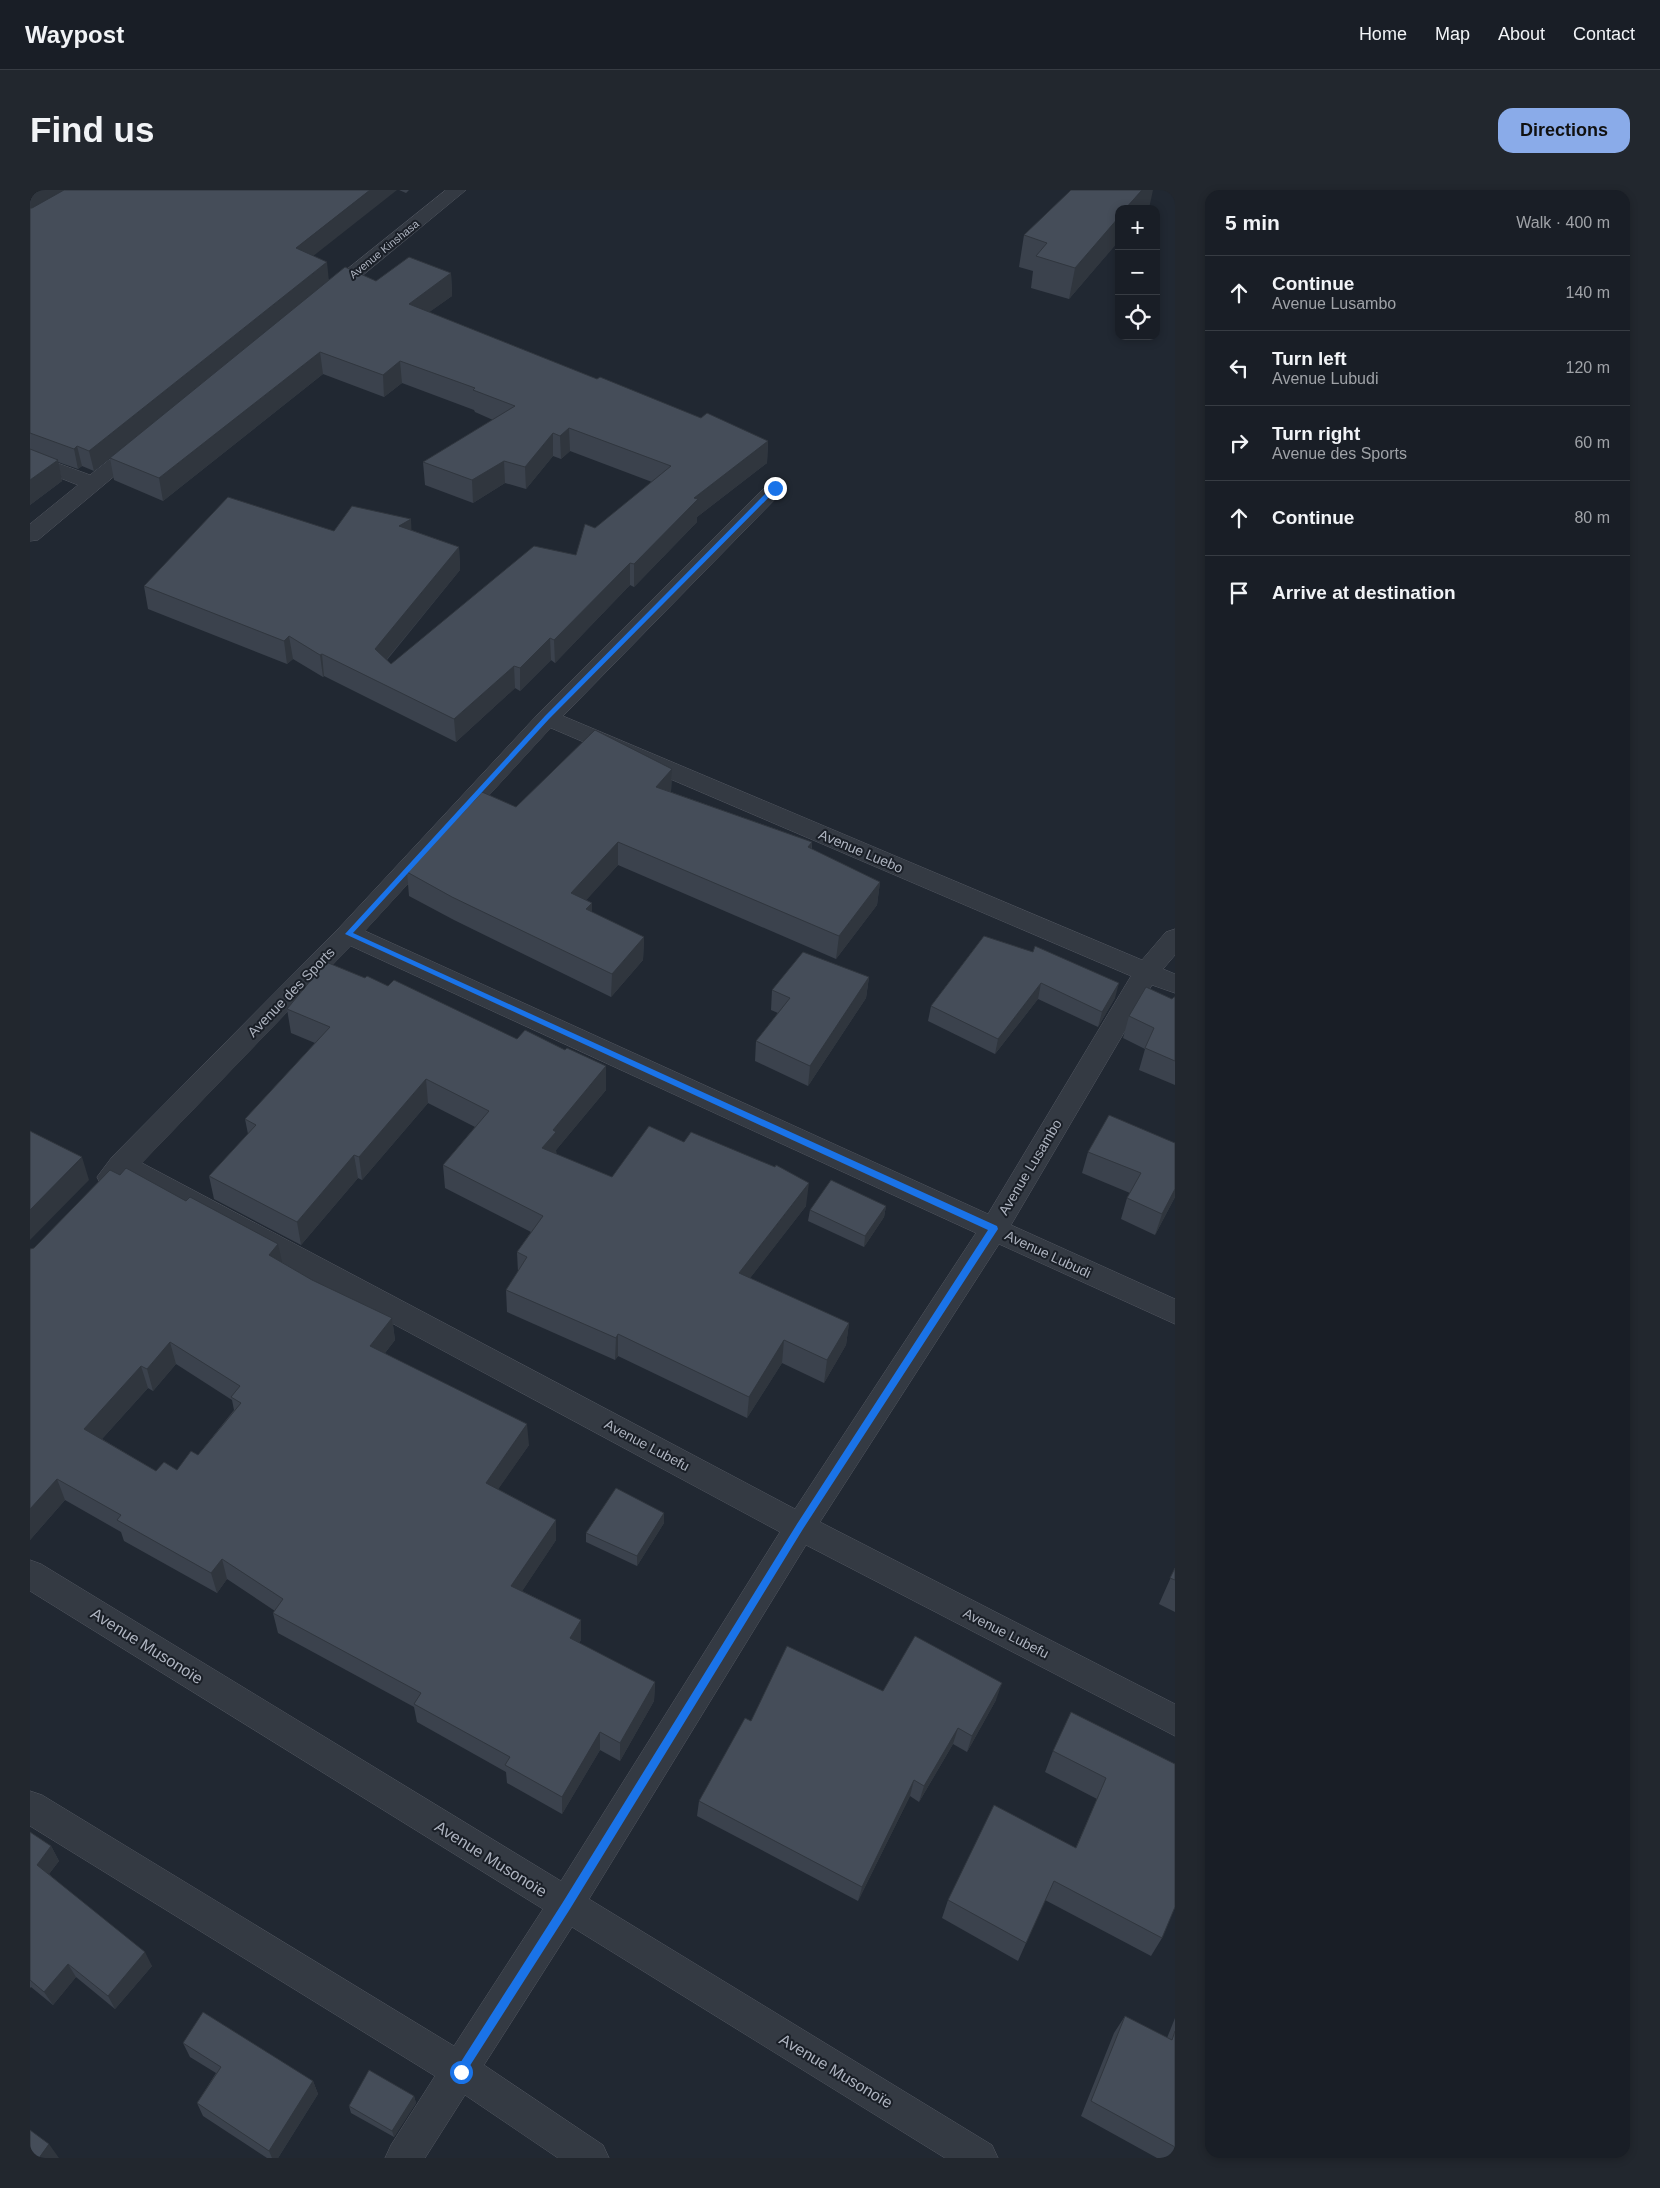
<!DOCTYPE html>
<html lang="en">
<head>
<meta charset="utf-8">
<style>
  body { margin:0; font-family:Arial,sans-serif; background:#22272e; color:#f1f3f6 }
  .controls { position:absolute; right:15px; top:15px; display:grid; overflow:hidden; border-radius:10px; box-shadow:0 2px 8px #0003 }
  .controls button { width:45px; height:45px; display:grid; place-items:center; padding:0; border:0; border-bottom:1px solid #373c43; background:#191e26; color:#f1f3f6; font:25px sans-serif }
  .stop { position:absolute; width:15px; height:15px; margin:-11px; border:4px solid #1a73e8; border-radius:50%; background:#fff }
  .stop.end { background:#1a73e8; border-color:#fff; box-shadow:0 1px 5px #0008 }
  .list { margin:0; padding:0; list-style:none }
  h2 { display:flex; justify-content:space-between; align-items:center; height:65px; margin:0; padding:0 20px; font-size:21px }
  h2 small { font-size:16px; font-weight:400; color:#9fa2a7 }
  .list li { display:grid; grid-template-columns:32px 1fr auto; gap:15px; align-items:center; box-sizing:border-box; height:75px; padding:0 20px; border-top:1px solid #373c43 }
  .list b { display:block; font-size:19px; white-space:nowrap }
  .list p { margin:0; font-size:16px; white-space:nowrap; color:#9fa2a7 }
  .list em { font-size:16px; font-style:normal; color:#9fa2a7 }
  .icon { flex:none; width:28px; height:28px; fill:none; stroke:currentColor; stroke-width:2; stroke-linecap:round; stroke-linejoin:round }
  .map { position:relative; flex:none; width:1145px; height:1968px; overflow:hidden; border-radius:15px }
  header { display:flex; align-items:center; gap:30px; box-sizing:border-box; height:70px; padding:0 25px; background:#191e26; border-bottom:1px solid #373c43 }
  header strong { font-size:24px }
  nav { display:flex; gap:28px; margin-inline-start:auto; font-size:18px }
  .intro { display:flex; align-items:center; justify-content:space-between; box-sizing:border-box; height:120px; padding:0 30px }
  h1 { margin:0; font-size:35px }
  .button { padding:12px 22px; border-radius:15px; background:#8aabe9; color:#111; font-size:18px; font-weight:700 }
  main { display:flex; gap:30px; padding:0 30px }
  aside { flex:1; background:#191e26; border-radius:15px; box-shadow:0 2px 8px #0003 }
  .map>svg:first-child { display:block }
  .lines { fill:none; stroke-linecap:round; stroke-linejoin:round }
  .minor-casing { stroke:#525761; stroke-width:1 }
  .minor { fill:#343a43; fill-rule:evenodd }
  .wall { fill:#3b424d; fill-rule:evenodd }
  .shaded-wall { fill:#30363e }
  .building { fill:#454d59; stroke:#30363e; fill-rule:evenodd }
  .route { fill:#1a73e8 }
  .labels { text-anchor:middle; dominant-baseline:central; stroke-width:4; stroke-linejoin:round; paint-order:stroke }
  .far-street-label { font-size:11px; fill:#aeb4c0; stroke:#1a1f27 }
  .street-label { font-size:14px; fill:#aeb4c0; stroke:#1a1f27 }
  .near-street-label { font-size:16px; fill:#aeb4c0; stroke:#1a1f27 }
</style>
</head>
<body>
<header>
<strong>Waypost</strong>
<nav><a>Home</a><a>Map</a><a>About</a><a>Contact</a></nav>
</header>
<div class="intro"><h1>Find us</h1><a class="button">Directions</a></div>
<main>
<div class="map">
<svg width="1145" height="1968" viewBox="0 0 1145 1968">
  <rect width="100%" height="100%" fill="#212832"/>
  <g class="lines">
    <defs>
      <path id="minor" d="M416 0H436L304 109 297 111 290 109 288 105 290 101Z
        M111 248 118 250 121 254 118 258 8 350 0 351V334L48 295 0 276V263L60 285 104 250Z
        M745 292 752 294 755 298 752 302 533 526 1112 770 1136 742 1145 739V765L1133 779 1145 784V803L1122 795 981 1035 1145 1109V1134L969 1054 790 1332 1145 1514V1546L776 1355 559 1709 962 1955 968 1968H915L542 1737 454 1875 573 1955 579 1968H528L435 1905 395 1968H355L361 1955 405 1886 0 1636V1601L12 1605 424 1856 513 1719 0 1401V1370L11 1374 531 1691 750 1342 96 990C88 998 81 998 71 995L67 987 82 967 309 738 509 523 738 294ZM521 538 1101 786 958 1024 335 741ZM321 756 946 1043 765 1319 112 973Z"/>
    </defs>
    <use href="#minor" class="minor-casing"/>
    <use href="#minor" class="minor"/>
  </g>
  <path class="wall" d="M0 0 284 66 299 90 346 91 421 83 422 106 399 122 567 189 671 228 738 251 737 273 667 327V332L604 397 600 395 525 473 521 470 490 501 485 498 426 552 294 486 293 487 263 469 257 474 118 419 114 396 304 341 381 340 429 357 430 380 357 470 361 474 546 365 565 338 622 292 540 261 531 269 523 266 496 299 475 293 443 313 395 295 393 272 463 230 445 222 444 220 372 193 354 207 293 184 133 311 84 290 80 268 64 281 52 276 48 279 28 272 32 291 0 315Z
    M369 0H379L376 3Z
    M1120 14 1039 109 1001 98 1003 81 989 77 994 45Z
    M642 579 641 602 782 652V659L850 692 847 715 806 769 588 675 556 710 562 713V722L614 747 613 770 581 807 424 730 379 706 377 682 486 617Z
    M954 746 1085 808 1068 837 1008 809 965 864 898 831 901 816Z
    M839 787 836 808 778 896 725 871 726 851 748 823 741 820 742 800Z
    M1145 807V895L1109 880 1115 859 1093 848 1099 826 1142 809Z
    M257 819 576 900 526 960V964L582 987 776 1016 720 1088 819 1133 816 1155 794 1193 752 1173 717 1228 588 1166 585 1170 477 1122 476 1100 488 1082 487 1062 501 1042 415 998 413 975 445 937 398 913 332 990 328 988 271 1055 184 1009 179 986 218 944 215 929 285 853 261 843Z
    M1145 953V1007L1125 1045 1091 1029 1097 1008 1100 1003 1052 983 1058 962Z
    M856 1016 854 1027 834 1057 778 1031 780 1020Z
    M0 1059 252 1072 282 1090 362 1128 365 1150 355 1163 499 1255 468 1299 526 1330V1350L492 1401 551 1430V1450L549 1453 625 1492 624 1511 590 1571 570 1560 532 1624 477 1593 476 1582 387 1532 384 1517 248 1443 243 1423 245 1421 197 1389 187 1403 94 1351 91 1342 35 1310 0 1350ZM146 1174 202 1210 204 1220 168 1265 147 1280 126 1281 72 1249 118 1198 123 1201Z
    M634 1333 607 1376 556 1352V1343Z
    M1145 1378V1422L1129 1414Z
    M853 1501 966 1510 937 1562 923 1554 889 1612 880 1606 828 1711 667 1626 669 1611 721 1531Z
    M1023 1561 1145 1574 1132 1748 1121 1766 1015 1710 988 1771 912 1728 918 1710 1046 1657 1067 1609 1015 1582Z
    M0 1642 21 1656 29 1671 19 1684 122 1776 85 1819 46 1787 23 1815 1 1797 0 1798Z
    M1095 1826 1137 1848 1145 1828V1968H1127L1051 1926 1084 1843Z
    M153 1853 283 1891 288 1904 248 1968H237L173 1926 167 1913 186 1883 160 1867Z
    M384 1906 386 1913 364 1947 321 1923 319 1916Z"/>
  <path class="shaded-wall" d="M0 0H39L0 22Z
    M340 0H367L268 78 266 58Z
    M1112 0H1123L1120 14 1116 19H1095Z
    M1089 27V51L1039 109 1045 78Z
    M297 72 299 92 64 281 59 261Z
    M421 83 422 106 380 136 379 114Z
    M290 162 293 184 133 311 129 288Z
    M370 171 372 193 354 207 353 185Z
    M539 238 540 261 531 269 530 246Z
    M523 243V266L496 299 495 277Z
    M738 251 737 273 667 327V332L604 397V374L664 308Z
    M47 256 52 276 48 279 44 259Z
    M28 270 32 291 0 315V290Z
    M474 271 475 293 443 313 442 290Z
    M381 329 382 351 369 336Z
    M429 357 430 380 347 481 345 459Z
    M600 373V395L525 473 524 450Z
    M259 446 263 469 257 474 254 451Z
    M520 448 521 470 490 501V478Z
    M292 464 294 486 293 487 290 465Z
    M484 476 485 498 426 552 424 529Z
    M642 579 641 602 626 597Z
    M588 652V675L542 726 541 703Z
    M782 652 780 675 778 657Z
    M850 692 847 715 806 769 809 746Z
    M562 713V736L556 719Z
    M614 747 613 770 581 807 582 784Z
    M839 787 836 808 778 896 780 876Z
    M1011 793 1008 809 965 864 968 849Z
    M1089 793 1085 808 1068 837 1072 822Z
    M576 876V900L526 960 527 965 512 958 523 940Z
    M396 889 398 913 332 990 329 967Z
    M324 965 328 988 271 1055 267 1032Z
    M52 967 59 990 0 1050V1020Z
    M779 993 776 1016 707 1105 709 1083Z
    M1145 999V1007L1125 1045 1132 1024Z
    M856 1016 854 1027 834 1057 835 1046Z
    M248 1054 253 1076 239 1065Z
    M362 1128 365 1150 343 1178 340 1156Z
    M819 1133 816 1155 794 1193 797 1170Z
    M588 1144V1166L585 1170 586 1148Z
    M754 1150 752 1173 717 1228 719 1207Z
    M140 1152 146 1174 123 1201 117 1179Z
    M111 1176 118 1198 62 1260 54 1239Z
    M497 1234 499 1255 458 1314 456 1293Z
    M27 1289 35 1310 0 1350V1319Z
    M634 1323V1333L607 1376V1366Z
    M526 1330V1350L483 1415 481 1396Z
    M192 1369 197 1389 187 1403 181 1383Z
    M551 1430V1450L540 1468V1448Z
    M625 1492 624 1511 590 1571V1553Z
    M972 1493 966 1510 937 1562 942 1546Z
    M928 1538 923 1554 889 1612 894 1596Z
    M570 1542V1560L532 1624V1607Z
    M884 1590 880 1606 828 1711 832 1697Z
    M21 1656 29 1671 15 1689 7 1675Z
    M115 1762 122 1776 85 1819 78 1806Z
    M38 1774 46 1787 23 1815 14 1802Z
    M283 1891 288 1904 248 1968H242L239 1961Z
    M384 1906 386 1913 364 1947 362 1941Z
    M19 1954 29 1968H9Z"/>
  <path class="building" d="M34 0H340L266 58 297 72 59 261 47 256 44 259 0 243V18H2Z
    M1041 0H1112L1095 19H1089V27L1045 78 1006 66 1017 53 994 45Z
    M379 67 421 83 379 114 567 189 570 187 671 228 677 223 738 251 664 308 668 309 604 374 600 373 524 450 520 448 490 478 484 476 424 529 292 464 290 465 259 446 254 451 114 396 198 307 304 341 322 316 381 329 369 336 429 357 345 459 361 474 504 356 546 365 555 334 565 338 641 276 539 238 530 246 523 243 495 277 474 271 442 290 393 272 485 216 443 200 445 198 370 171 353 185 290 162 129 288 80 268 315 77 346 91Z
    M0 259 28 270 0 290Z
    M565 540 642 579 626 597 782 652 778 657 850 692 809 746 588 652 541 703 562 713 556 719 614 747 582 784 422 707 377 682 452 602 486 617Z
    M954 746 1003 762 1005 756 1089 793 1072 822 1011 793 968 849 901 816Z
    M773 762 839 787 780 876 726 851 760 808 742 800Z
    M296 772 335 788 337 786 358 796 364 790 487 849 495 840 535 860 537 858 576 876 523 940 526 942 512 958 582 987 619 936 654 952 661 942 745 977 746 975 779 993 709 1083 819 1133 797 1170 754 1150 719 1207 588 1144 586 1148 476 1100 497 1067 487 1062 513 1026 413 975 459 921 396 889 329 967 324 965 267 1032 179 986 226 935 215 929 300 837 257 819Z
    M1116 797 1142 809 1144 807H1145V871L1115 858 1124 838 1099 826Z
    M1079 925 1145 953V999L1132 1024 1097 1008 1111 983 1058 962Z
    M0 941 52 967 0 1020Z
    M96 978 156 1011 160 1007 248 1054 239 1065 282 1090 362 1128 340 1156 497 1234 456 1293 526 1330 481 1396 551 1430 540 1448 625 1492 590 1553 570 1542 532 1607 475 1575 480 1567 384 1514 391 1503 243 1423 253 1409 192 1369 181 1383 87 1330 91 1325 27 1289 0 1319V1059L4 1058 80 980 90 985ZM140 1152 210 1196 201 1207 211 1213 168 1265 161 1261 147 1280 134 1272 126 1281 54 1239 111 1176 117 1179Z
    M801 990 856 1016 835 1046 780 1020Z
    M586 1298 634 1323 607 1366 556 1343Z
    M1145 1378V1390L1140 1388Z
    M885 1446 972 1493 942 1546 928 1538 894 1596 884 1590 832 1697 669 1611 715 1528 721 1531 757 1456 853 1501Z
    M1041 1522 1145 1574V1717L1132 1748 1024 1691 996 1753 918 1710 964 1615 1046 1658 1076 1588 1023 1561Z
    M0 1642 21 1656 7 1675 115 1762 78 1806 38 1774 14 1802 0 1790Z
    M173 1822 283 1891 239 1961 167 1913 191 1877 153 1853Z
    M1095 1826 1142 1850 1145 1841V1957L1061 1911Z
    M339 1880 384 1906 362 1941 319 1916Z
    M0 1940 19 1954 9 1968H0Z"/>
  <path class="route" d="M743 296 748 298 519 529 323 743 967 1036 968 1039 773 1339 540 1719 434 1885 431 1887 427 1885 425 1882 427 1878 533 1712 767 1334 958 1040 315 744 515 526Z"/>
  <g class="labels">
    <g class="far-street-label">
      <text transform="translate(354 59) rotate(-39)">Avenue Kinshasa</text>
    </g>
    <g class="street-label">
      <text transform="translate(831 661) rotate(23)">Avenue Luebo</text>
      <text transform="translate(261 802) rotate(-46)">Avenue des Sports</text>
      <text transform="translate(1000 977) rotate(-59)">Avenue Lusambo</text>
      <text transform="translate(1018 1064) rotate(25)">Avenue Lubudi</text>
      <text transform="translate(617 1255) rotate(28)">Avenue Lubefu</text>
      <text transform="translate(976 1443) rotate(27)">Avenue Lubefu</text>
    </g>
    <g class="near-street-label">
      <text transform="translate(117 1456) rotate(32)">Avenue Musonoïe</text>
      <text transform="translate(461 1669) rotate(32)">Avenue Musonoïe</text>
      <text transform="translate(806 1881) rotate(31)">Avenue Musonoïe</text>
    </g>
  </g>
</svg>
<div class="controls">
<button>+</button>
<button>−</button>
<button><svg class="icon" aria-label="locate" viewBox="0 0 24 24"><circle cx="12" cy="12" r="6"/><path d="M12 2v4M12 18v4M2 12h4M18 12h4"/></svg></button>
</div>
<div class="stop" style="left:431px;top:1882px"></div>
<div class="stop end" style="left:745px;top:298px"></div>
</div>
<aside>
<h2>5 min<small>Walk · 400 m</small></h2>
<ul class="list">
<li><svg class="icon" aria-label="ahead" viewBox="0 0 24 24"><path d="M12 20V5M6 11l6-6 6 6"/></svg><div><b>Continue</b><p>Avenue Lusambo</p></div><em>140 m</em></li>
<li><svg class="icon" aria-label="left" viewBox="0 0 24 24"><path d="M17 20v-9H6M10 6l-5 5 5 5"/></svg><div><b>Turn left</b><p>Avenue Lubudi</p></div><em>120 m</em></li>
<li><svg class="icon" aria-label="right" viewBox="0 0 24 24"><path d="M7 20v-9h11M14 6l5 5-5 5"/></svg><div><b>Turn right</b><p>Avenue des Sports</p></div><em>60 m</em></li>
<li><svg class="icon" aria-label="ahead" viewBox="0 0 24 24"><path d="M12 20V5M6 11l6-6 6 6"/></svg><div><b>Continue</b></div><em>80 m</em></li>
<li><svg class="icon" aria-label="arrive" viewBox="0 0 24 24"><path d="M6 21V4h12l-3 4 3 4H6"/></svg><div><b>Arrive at destination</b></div></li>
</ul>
</aside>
</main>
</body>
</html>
